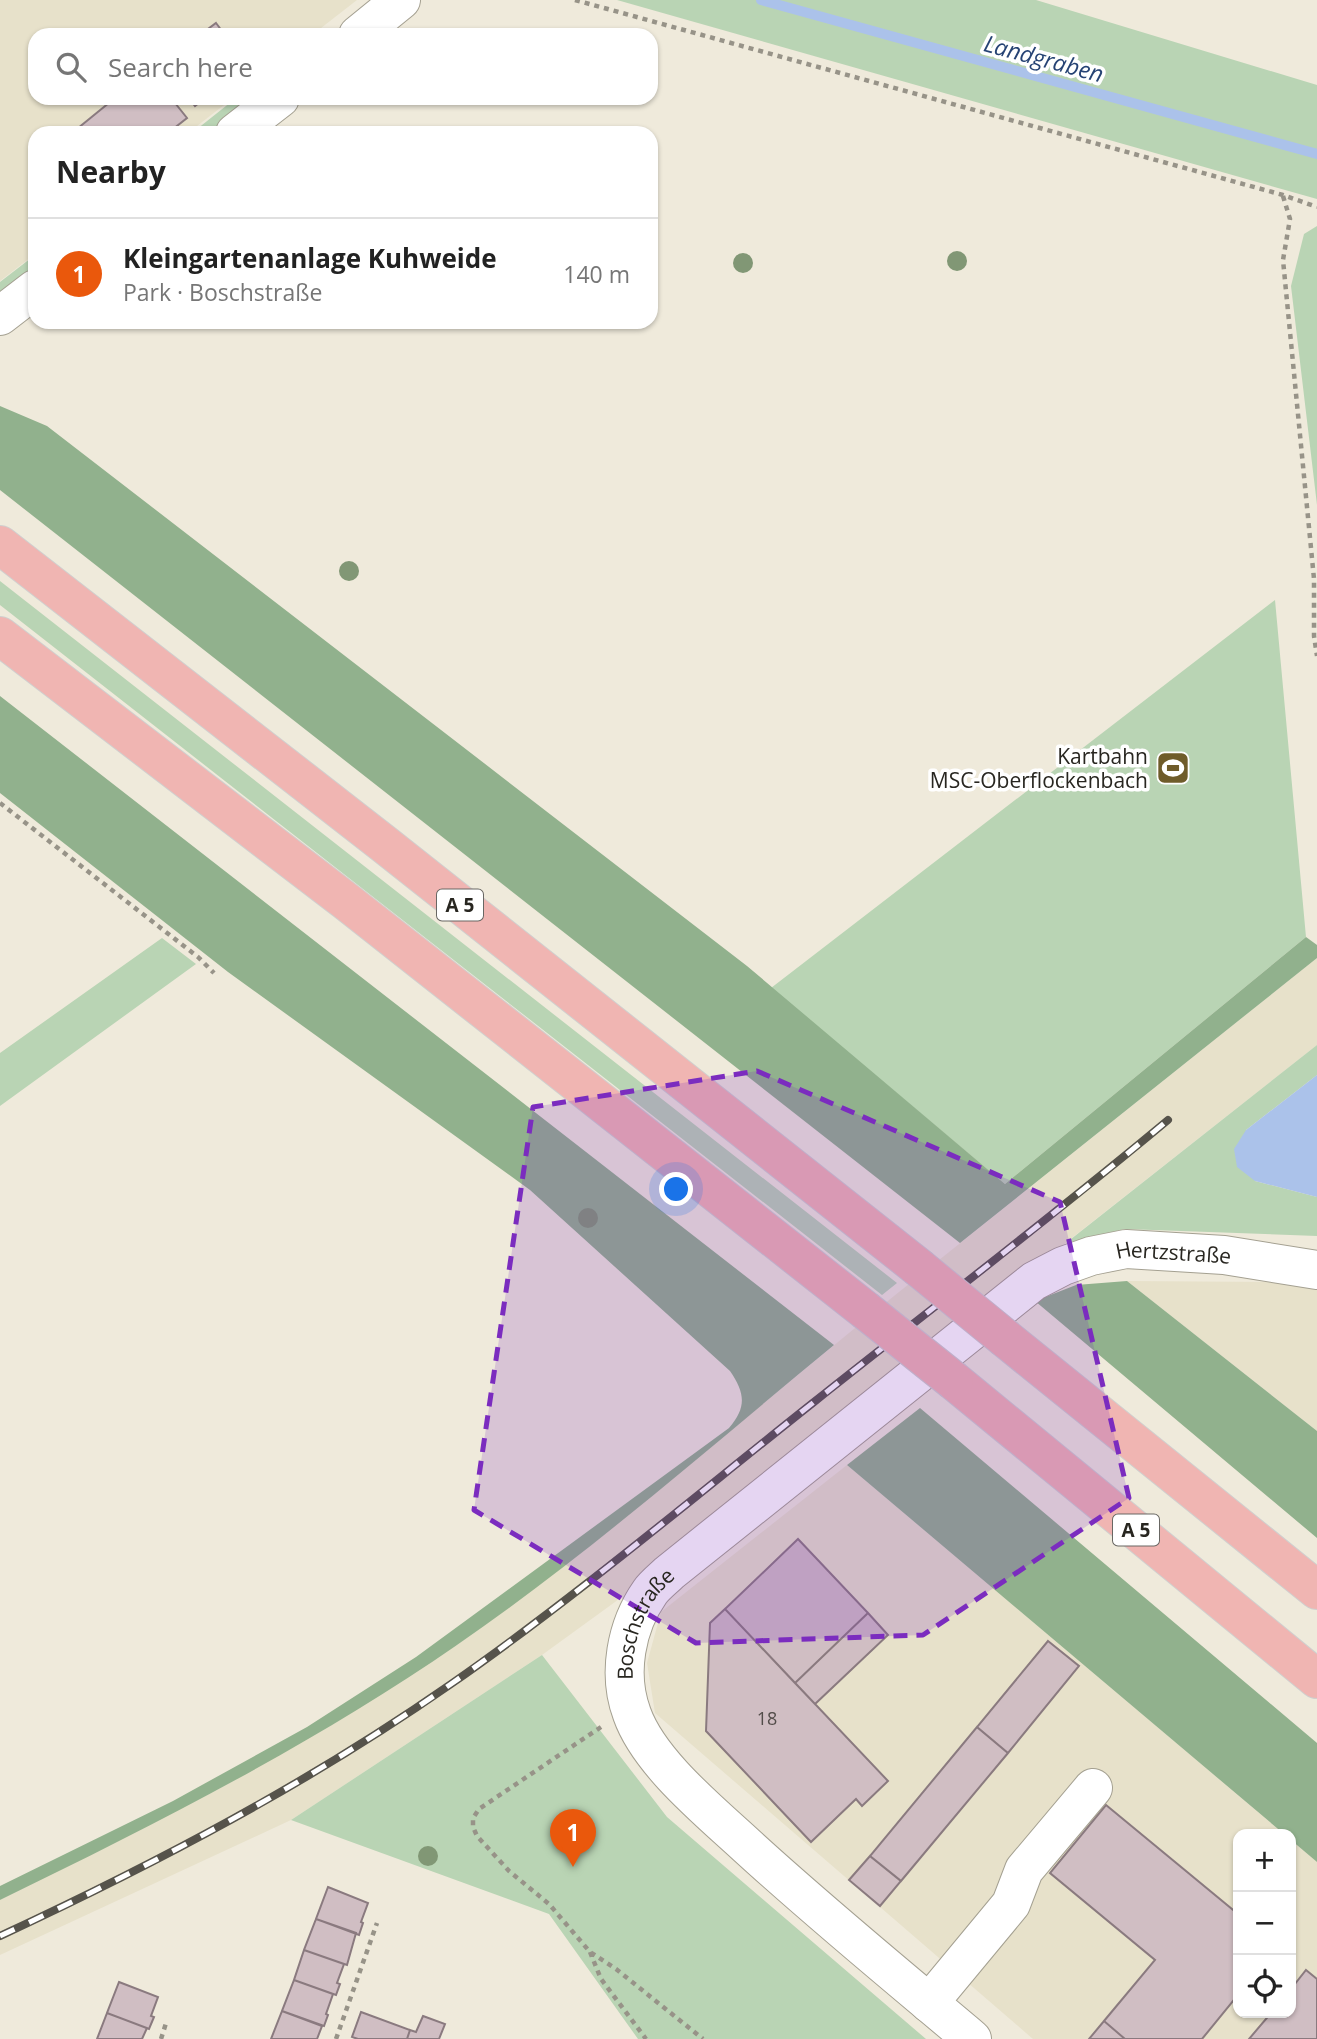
<!DOCTYPE html>
<html lang="en">
<head>
<meta charset="utf-8">
<style>
  body { margin:0; font-family:"Open Sans",sans-serif; background:#f2f2f2; color:#222 }
  .controls { position:absolute; right:21px; bottom:21px; display:grid; overflow:hidden; border-radius:14px; box-shadow:0 2px 5px #0004 }
  .controls button { width:63px; height:63px; display:grid; place-items:center; padding:0; border:0; border-bottom:2px solid #e0e0e0; background:#fff; color:#222; font:35px sans-serif }
  .you { position:absolute; left:677px; top:1190px; width:24px; height:24px; margin:-18px; border:5px solid #fff; border-radius:50%; background:#1a73e8; box-shadow:0 0 0 10px #1a73e833 }
  .badge { display:grid; place-items:center; width:46px; height:46px; border-radius:50%; background:#ea580c; color:#fff; font-size:23px; font-weight:700 }
  .pin { position:absolute; translate:-50% -58px; filter:drop-shadow(0 2px 4px #0008) }
  .pin::after { content:''; position:absolute; top:37px; width:24px; height:21px; background:inherit; clip-path:polygon(0 0,100% 0,50% 100%) }
  .list { margin:0; padding:0; list-style:none }
  h2 { display:flex; justify-content:space-between; align-items:center; height:91px; margin:0; padding:0 28px; font-size:30px }
  h2 small { font-size:23px; font-weight:400; color:#767676 }
  .list li { display:grid; grid-template-columns:46px 1fr auto; gap:21px; align-items:center; box-sizing:border-box; height:112px; padding:0 28px; border-top:2px solid #e0e0e0 }
  .list b { display:block; font-size:26px; white-space:nowrap }
  .list p { margin:0; font-size:23px; white-space:nowrap; color:#767676 }
  .list em { font-size:23px; font-style:normal; color:#767676 }
  .icon { flex:none; width:38px; height:38px; fill:none; stroke:currentColor; stroke-width:2; stroke-linecap:round; stroke-linejoin:round }
  .map { position:relative; flex:none; width:1317px; height:2039px; overflow:hidden }
  .search { position:absolute; background:#fff; box-shadow:0 2px 5px #0004; left:28px; top:28px; width:630px; height:77px; display:flex; align-items:center; gap:18px; box-sizing:border-box; padding:0 24px; border-radius:21px; color:#767676; font-size:26px }
  .panel { position:absolute; background:#fff; box-shadow:0 2px 5px #0004; left:28px; top:126px; width:630px; height:203px; border-radius:21px }
  .map>svg:first-child { display:block }
  .built { fill:#e7e1ca }
  .green { fill:#b9d4b4 }
  .forest { fill:#91b18d }
  .water { fill:#abc2ea }
  .lines { fill:none; stroke-linecap:round; stroke-linejoin:round }
  .stream { stroke:#abc2ea; stroke-width:10 }
  .building { fill:#d0bec3; stroke:#8a7a7f; stroke-width:2 }
  .minor-casing { stroke:#a4a091; stroke-width:40 }
  .highway-casing { stroke:#d0cfce; stroke-width:40 }
  .path { stroke:#979388; stroke-width:4.5; stroke-dasharray:5 5; stroke-linecap:butt }
  .minor { stroke:#fff; stroke-width:38 }
  .highway { stroke:#f0b5b2; stroke-width:38 }
  .rail-casing { stroke:#56534b; stroke-width:8 }
  .rail { stroke:#fff; stroke-width:5; stroke-dasharray:16; stroke-linecap:butt }
  .highway-bridge-casing { stroke:#d0cfce; stroke-width:40; stroke-linecap:butt }
  .highway-bridge { stroke:#f0b5b2; stroke-width:38 }
  .tree { fill:#819775 }
  .marked { fill:#7b2cbf; fill-opacity:0.2; stroke:#7b2cbf; stroke-width:5; stroke-dasharray:14 9; stroke-linejoin:round }
  .labels { text-anchor:middle; dominant-baseline:central; stroke-width:7; stroke-linejoin:round; paint-order:stroke }
  .number-label { font-size:18px; fill:#524c49 }
  .shield { fill:#fff; stroke:#686763; stroke-width:2 }
  .shield-label { font-size:19px; font-weight:bold; fill:#282620 }
  .poi-label { font-size:21px; fill:#282620; stroke:#fff; text-anchor:end }
  .street-label { font-size:21px; fill:#282620; stroke:#fff }
  .water-label { font-size:23px; font-style:italic; fill:#264374; stroke:#fff }
</style>
</head>
<body>
<div class="map">
<svg width="1317" height="2039" viewBox="0 0 1317 2039">
  <rect width="100%" height="100%" fill="#efeadb"/>
  <path class="built" d="M0 0H357L312 35H35V98H233L188 133H35V254L0 281Z
    M1317 958V1045L946 1337 615 1602 542 1655 291 1820 0 1955V1900L217 1790 335 1723 457 1645 580 1554 894 1296Z
    M1127 1281 1273 1282 1317 1290V1431Z
    M847 1465 1284 1834H1238V2013H1291V1840L1317 1862V2039H1033L655 1713 647 1663 661 1612Z"/>
  <path class="green" d="M617 0H1036L1317 85V199Z
    M236 98H269L234 133H192Z
    M1317 226V505L1291 286 1304 234Z
    M35 255V287L0 315V282Z
    M0 581 897 1283 882 1295 0 605Z
    M1275 600 1306 937 1005 1184 771 988Z
    M162 938 196 964 0 1106V1053Z
    M1317 1045V1075L1246 1130 1255 1181 1317 1197V1236L1125 1229 1066 1243Z
    M542 1655 667 1817 926 2039H638L549 1914 291 1820Z"/>
  <path class="forest" d="M0 406 47 426 747 966 1005 1184 1306 937 1317 945V958L960 1243 0 490Z
    M0 696 834 1345C710 1447 589 1554 457 1645 314 1744 156 1824 0 1900V1886L173 1801 307 1727 416 1657 729 1428C747 1407 745 1393 730 1371L530 1190 228 972 0 793Z
    M1127 1281 1317 1431V1538L1035 1301 1076 1285Z
    M920 1408 1317 1743V1862L1291 1840V1834H1284L847 1465Z"/>
  <path class="water" d="M1317 1075V1197L1255 1181 1237 1167 1234 1149 1246 1130Z"/>
  <g class="lines">
    <path class="stream" d="M761 0 1317 154"/>
  </g>
  <path class="building" d="M216 23 225 35H200Z
    M115 98H171L187 118 168 133H72Z
    M189 98H205L195 106Z
    M798 1539 868 1613 795 1683 725 1609Z
    M725 1609 888 1781 862 1806 856 1799 811 1842 706 1731 710 1623Z
    M868 1613 888 1635 815 1704 795 1683Z
    M1048 1641 1079 1666 1008 1753 977 1727Z
    M977 1727 1008 1753 901 1881 870 1856Z
    M1106 1805 1238 1914V1995L1202 2039H1125L1104 2021 1155 1960 1050 1873Z
    M870 1856 901 1881 880 1906 849 1880Z
    M328 1887 368 1903 361 1922 363 1923 359 1935 316 1919Z
    M316 1919 356 1933 347 1965 304 1950Z
    M304 1950 344 1964 337 1983 340 1984 336 1995 294 1980Z
    M1306 1970 1317 1979V2039H1249L1271 2013H1291V1989Z
    M294 1980 333 1994 326 2014 328 2015 324 2026 282 2011Z
    M119 1982 158 1997 151 2016 154 2017 149 2029 107 2013Z
    M282 2011 322 2026 317 2039H271Z
    M361 2012 410 2030 407 2039H358L352 2037Z
    M107 2013 147 2028 142 2039H97Z
    M423 2016 445 2024 439 2039H407L410 2030 416 2032Z
    M1104 2021 1125 2039H1089Z"/>
  <g class="lines">
    <defs>
      <g id="minor">
        <path d="M358 35 401 0"/>
        <path d="M235 133 280 98"/>
        <path d="M0 316 35 289"/>
        <path d="M929 2003 1011 1904 1024 1870 1093 1788"/>
        <path id="s1" d="M972 2039C896 1975 819 1912 746 1845 708 1810 649 1762 632 1714 617 1674 626 1626 650 1592 655 1585 663 1579 669 1573L1034 1281 1063 1266 1091 1256 1126 1249 1224 1255 1317 1270"/>
      </g>
      <path id="highway" d="M0 545 384 844 918 1267
        M0 636 347 902 865 1310
        M1006 1339 1317 1590
        M954 1381 1317 1679"/>
    </defs>
    <use href="#minor" class="minor-casing"/>
    <use href="#highway" class="highway-casing"/>
    <path class="path" d="M575 0 1283 195 1317 207
      M1283 196 1290 219 1283 260 1314 579V636L1317 656
      M0 803 198 957 214 973
      M601 1727 479 1809 473 1818V1827L477 1836 509 1871 549 1904 590 1952 616 1969 703 2039
      M590 1952 601 1979 646 2039
      M161 2039 167 2020
      M336 2039 377 1923"/>
    <use href="#minor" class="minor"/>
    <use href="#highway" class="highway"/>
    <defs>
      <path id="rail" d="M0 1936C157 1863 309 1783 451 1684 576 1597 694 1497 814 1402 932 1308 1052 1217 1168 1120"/>
    </defs>
    <use href="#rail" class="rail-casing"/>
    <use href="#rail" class="rail"/>
    <defs>
      <path id="highway-bridge" d="M918 1267 1006 1339
        M865 1310 954 1381"/>
    </defs>
    <use href="#highway-bridge" class="highway-bridge-casing"/>
    <use href="#highway-bridge" class="highway-bridge"/>
  </g>
  <g class="tree">
    <circle cx="957" cy="261" r="10"/>
    <circle cx="743" cy="263" r="10"/>
    <circle cx="349" cy="571" r="10"/>
    <circle cx="588" cy="1218" r="10"/>
    <circle cx="428" cy="1856" r="10"/>
  </g>
  <path class="marked" d="M757 1071 1060 1202 1129 1498 923 1635 696 1643 474 1510 533 1107Z"/>
  <defs>
    <symbol id="stadium-square" viewBox="-11 -11 22 22"><rect x="-9" y="-9" width="18" height="18" rx="4" fill="#6f5c2a" stroke="#fff"/><path d="M0-5a6.5 5 0 1 0 0 10a6.5 5 0 1 0 0-10ZM-3.5-1.8h7v3.6h-7Z" fill="#fff"/></symbol>
  </defs>
  <g fill-rule="evenodd">
    <use href="#stadium-square" x="1154" y="749" width="38" height="38"/>
  </g>
  <g class="labels">
    <g class="number-label">
      <text x="767" y="1718">18</text>
    </g>
    <g class="shield">
      <rect x="437" y="889.5" width="46" height="31" rx="5"/>
      <rect x="1113" y="1514.5" width="46" height="31" rx="5"/>
    </g>
    <g class="shield-label">
      <text x="460" y="905">A 5</text>
      <text x="1136" y="1530">A 5</text>
    </g>
    <g class="poi-label">
      <text x="1148" y="756">Kartbahn<tspan x="1148" dy="24">MSC-Oberflockenbach</tspan></text>
    </g>
    <g class="street-label">
      <text stroke="none"><textPath href="#s1" startOffset="1241">Hertzstraße</textPath></text>
      <text stroke="none"><textPath href="#s1" startOffset="569">Boschstraße</textPath></text>
    </g>
    <g class="water-label">
      <text transform="translate(1044 58) rotate(15)">Landgraben</text>
    </g>
  </g>
</svg>
<div class="controls">
<button>+</button>
<button>−</button>
<button><svg class="icon" aria-label="locate" viewBox="0 0 24 24"><circle cx="12" cy="12" r="6"/><path d="M12 2v4M12 18v4M2 12h4M18 12h4"/></svg></button>
</div>
<div class="you"></div>
<div class="pin badge" style="left:573px;top:1867px">1</div>
<div class="search"><svg class="icon" aria-label="search" viewBox="0 0 24 24"><circle cx="10" cy="10" r="6"/><path d="M15 15l6 6"/></svg>Search here</div>
<section class="panel">
<h2>Nearby<small></small></h2>
<ul class="list">
<li><span class="badge">1</span><div><b>Kleingartenanlage Kuhweide</b><p>Park · Boschstraße</p></div><em>140 m</em></li>
</ul>
</section>
</div>
</body>
</html>
